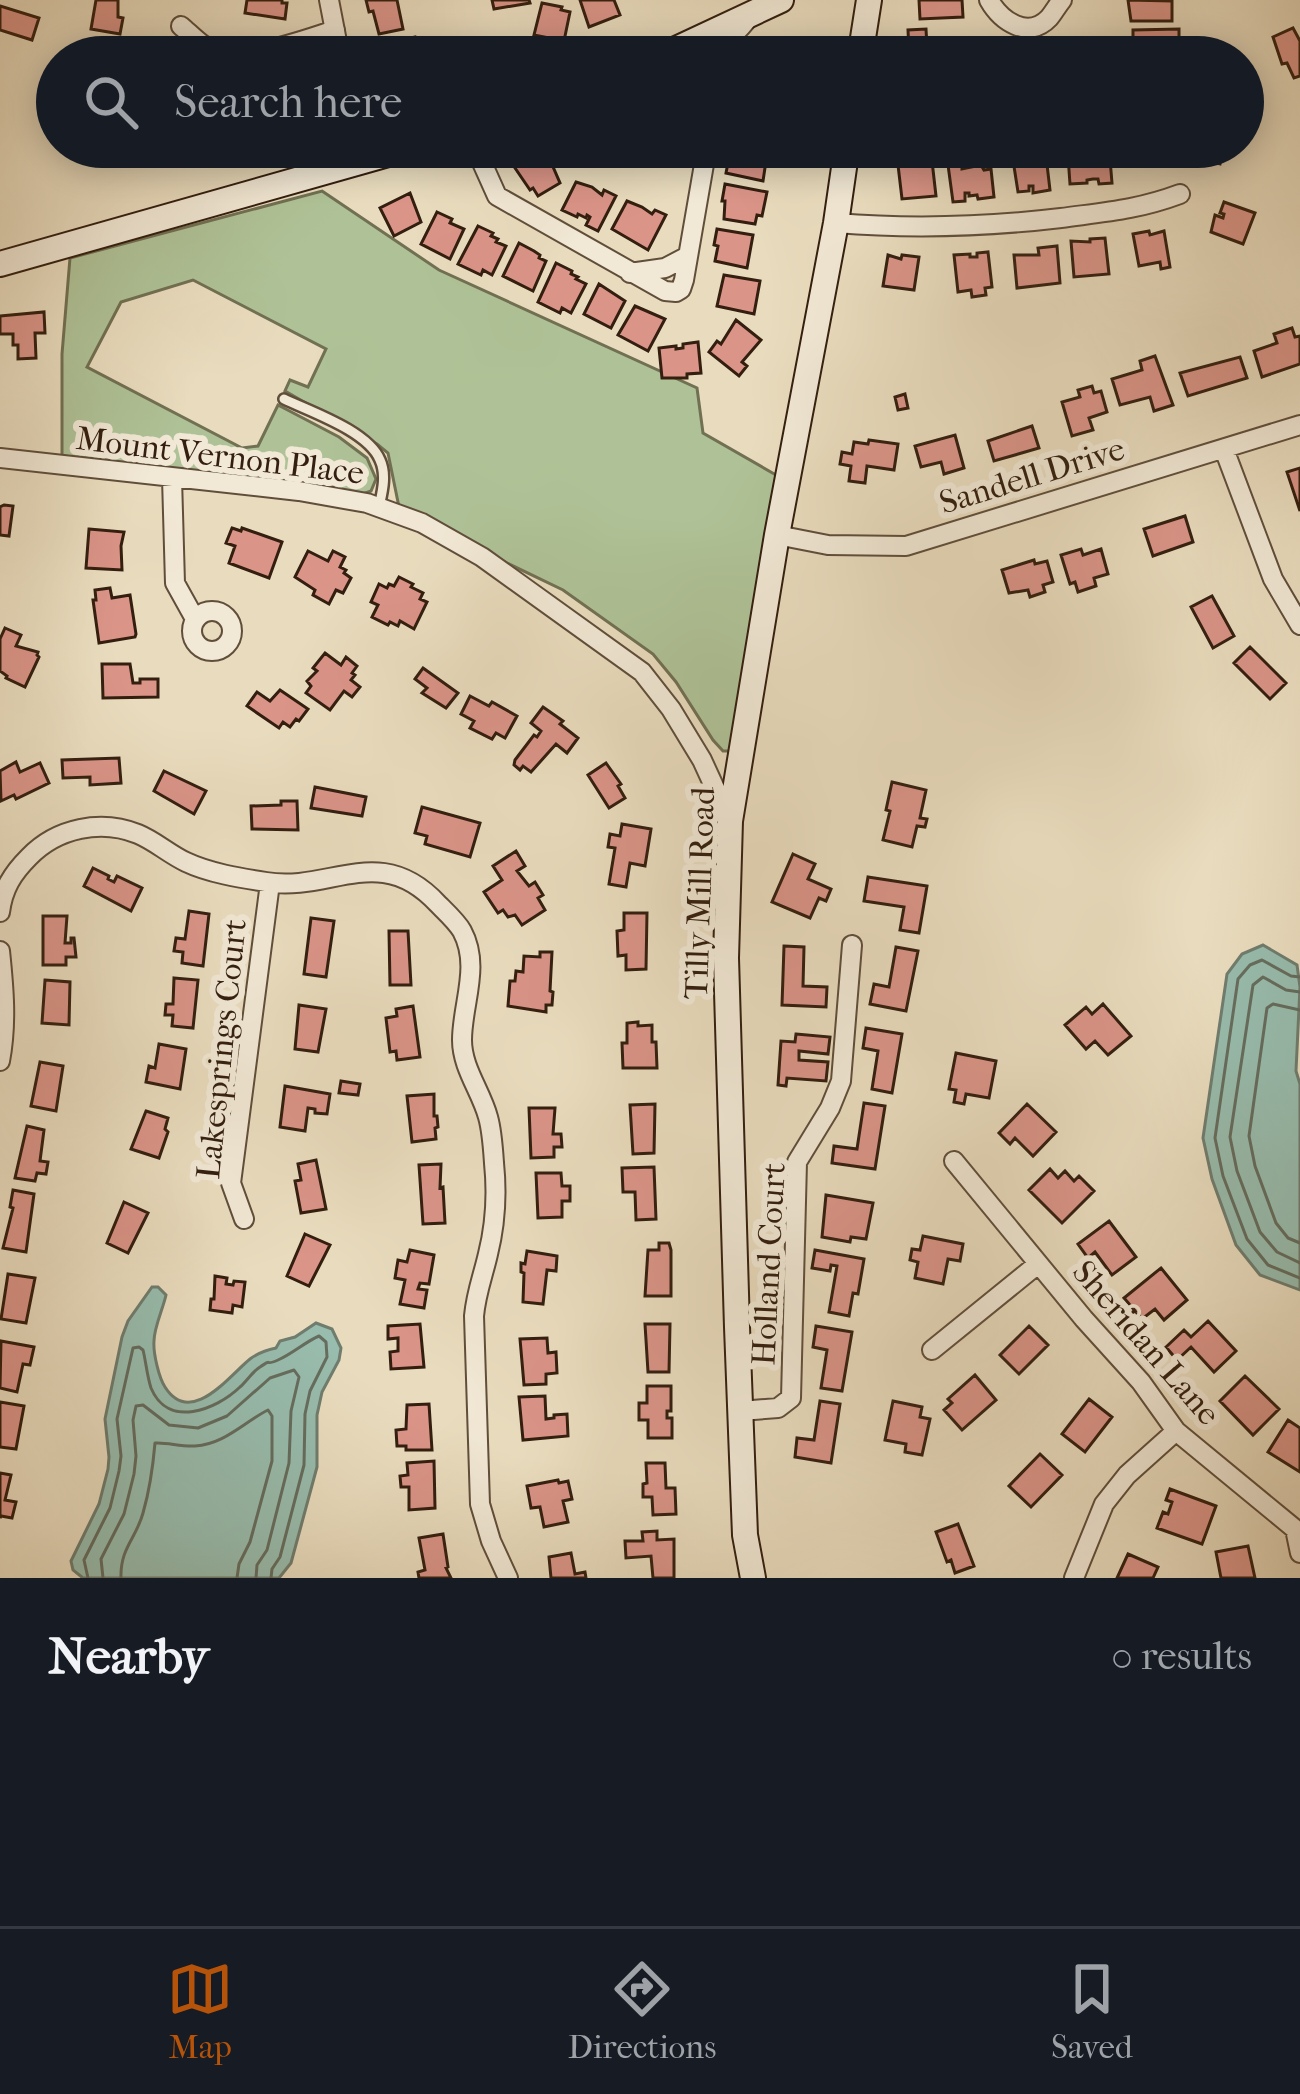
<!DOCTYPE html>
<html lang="en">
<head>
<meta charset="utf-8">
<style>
  body { margin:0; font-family:"IM FELL French Canon",serif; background:#20242c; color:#f1f3f6 }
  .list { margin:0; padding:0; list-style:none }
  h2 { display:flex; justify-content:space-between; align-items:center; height:156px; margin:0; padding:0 48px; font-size:51px }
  h2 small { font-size:39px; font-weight:400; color:#9ea1a6 }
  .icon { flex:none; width:66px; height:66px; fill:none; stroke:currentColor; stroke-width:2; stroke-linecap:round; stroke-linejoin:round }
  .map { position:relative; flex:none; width:1300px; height:1578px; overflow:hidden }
  .search { position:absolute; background:#171b24; box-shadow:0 6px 30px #0003; left:36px; right:36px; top:36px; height:132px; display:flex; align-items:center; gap:30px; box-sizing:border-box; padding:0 42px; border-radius:66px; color:#9ea1a6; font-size:45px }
  .sheet { height:348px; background:#171b24 }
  nav { display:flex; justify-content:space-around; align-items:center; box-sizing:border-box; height:168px; border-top:3px solid #363941; background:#171b24; font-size:33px; color:#9ea1a6 }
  nav a { display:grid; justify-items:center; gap:6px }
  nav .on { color:#b45309 }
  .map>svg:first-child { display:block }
  .green { fill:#afc297; stroke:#717053; stroke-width:3 }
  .water { fill:#98bcad; stroke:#707d6e; stroke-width:3 }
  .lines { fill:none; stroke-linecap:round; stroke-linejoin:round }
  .shore { stroke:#666d5e; stroke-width:3 }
  .building { fill:#da9488; stroke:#331e0f; stroke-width:3 }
  .lane-casing { stroke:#604e3b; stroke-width:14 }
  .street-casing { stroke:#604e3b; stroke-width:22 }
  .secondary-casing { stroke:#331e0f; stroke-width:28 }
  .lane { stroke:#f1e8d5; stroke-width:9 }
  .street { stroke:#f1e8d5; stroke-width:18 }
  .secondary { stroke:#f1e8d5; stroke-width:24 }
  .labels { text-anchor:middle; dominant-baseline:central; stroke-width:12; stroke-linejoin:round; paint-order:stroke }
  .street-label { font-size:33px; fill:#331e0f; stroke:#f1e8d5 }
</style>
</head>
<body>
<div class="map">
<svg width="1300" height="1578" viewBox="0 0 1300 1578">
  <rect width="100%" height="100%" fill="#e9dcbe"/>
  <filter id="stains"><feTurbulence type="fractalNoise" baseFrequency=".00167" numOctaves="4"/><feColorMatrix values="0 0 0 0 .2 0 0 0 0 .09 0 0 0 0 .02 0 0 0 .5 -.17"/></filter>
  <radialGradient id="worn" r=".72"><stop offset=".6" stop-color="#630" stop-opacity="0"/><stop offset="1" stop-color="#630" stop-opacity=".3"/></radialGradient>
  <path class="green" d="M322 191 439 270 697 388 703 433 776 475 733 751H723L713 740 676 682 653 654 563 590 507 563 417 513 399 507 388 453 377 444 285 391 290 380 308 387 326 349 193 280 121 302 87 367 242 448 258 446 278 405 339 437 367 458 376 479 371 491 360 495 62 458V354L70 258Z"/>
  <path class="water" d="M1263 945 1297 965 1300 987 1296 1071 1300 1084V1290L1260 1275 1236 1245 1212 1179 1203 1138 1227 974 1242 954Z
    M152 1287H158L166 1295C163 1309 154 1327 154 1341 153 1353 159 1378 165 1387 191 1428 230 1375 250 1359 258 1353 266 1350 276 1348L280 1341 295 1337 316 1323 332 1329 341 1348 339 1360 322 1392 317 1415V1467L291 1563 279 1578H83L73 1570 71 1561 99 1504 108 1469 109 1457 105 1419 122 1337 128 1321Z"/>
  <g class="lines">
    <path class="shore" d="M1300 977 1291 976 1262 960 1250 965 1238 979 1215 1138 1223 1176 1247 1239 1268 1265 1300 1278
      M1300 992 1286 990 1263 977 1253 985 1230 1137 1237 1171 1260 1232 1277 1252 1300 1263
      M1300 1010 1273 1004 1267 1008 1249 1136 1255 1166 1276 1223 1288 1238 1300 1243
      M88 1578 84 1560 110 1508 119 1471 121 1456 117 1419 133 1348 139 1347 143 1350C146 1362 147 1376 151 1388 168 1429 216 1410 240 1387 247 1381 252 1372 260 1367 275 1357 262 1367 278 1360 292 1354 305 1342 319 1336L326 1342 327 1357 310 1391 305 1414 304 1465 280 1557 272 1569 271 1578
      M103 1578 101 1559 124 1514 134 1474 136 1456 133 1420 136 1406 143 1405 169 1425 198 1428 227 1416 270 1378 294 1370 299 1377 291 1411 289 1463 267 1550 257 1565 256 1578
      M121 1578C120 1548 136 1539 143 1513 150 1489 153 1466 155 1443 167 1442 181 1447 195 1446 225 1444 244 1422 268 1410L272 1416V1461L250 1542 239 1564 237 1578"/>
  </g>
  <path class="building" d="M96 0H118V17L123 18 120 34 91 29Z
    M247 0H282V3H287L285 19 245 13Z
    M366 0H397L403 29 379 34 373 11 369 12Z
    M529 0 530 3 494 9 492 0Z
    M580 0H614L620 15 589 27Z
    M919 0H962L963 17 920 19Z
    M1128 0 1172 1V21H1131Z
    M542 3 562 7 561 10 570 12 564 41 534 35Z
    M0 6 39 18 32 40 0 30Z
    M1293 28 1300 41V76L1294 78 1287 63 1282 64 1273 37Z
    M926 29 927 47 955 45 958 57H925L924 51 909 52 908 30Z
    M1179 29V46H1176V57H1124L1127 42 1133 41V30Z
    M415 37 417 47 425 46 427 57H384L381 44Z
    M1078 39H1109L1110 57H1049L1050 48 1065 47 1069 45V42H1079Z
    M998 44V47L1013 49V53L1029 52V57H968L967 48Z
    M731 147 768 148 763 181 726 173Z
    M1083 147H1109L1112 183 1099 184 1098 179H1093L1087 180V183L1070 184 1068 156 1075 155Z
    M1128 147H1158V155H1149L1148 151H1145V158H1128Z
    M1192 147H1223L1220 164 1190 156Z
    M540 149 547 162 550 160 560 183 538 196 533 188 530 190 513 165Z
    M1046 156 1050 190 1033 193V186H1029V191L1018 192 1013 160Z
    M932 161 936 196 902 199 898 165Z
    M962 164V169L981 165 984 170 991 169 994 197 978 199 977 195 969 196V193H965V201L953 202 948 165Z
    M576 182 592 187 602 195 604 190 616 196 598 231 586 225 590 217 587 215 586 218 578 214 577 217 562 210Z
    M725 184 767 192 762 216 757 215 755 224 724 219 725 201H722Z
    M410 193 421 222 394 236 380 208Z
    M627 201 642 207 652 214 655 210 666 215 648 250 612 229Z
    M1224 202 1255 213 1243 244 1211 232 1215 215 1223 218 1224 214 1220 213Z
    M437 212 452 219 450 223 464 229 450 259 421 244Z
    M478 226 493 233 491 236 498 239 496 242 506 246 492 275 483 270 481 275 458 264Z
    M717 229 753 235 747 268 715 261 718 246 714 245Z
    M1149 231 1150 235 1164 231 1170 267 1161 269 1160 262 1139 266 1133 234Z
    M1105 238 1109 274 1074 277 1071 241 1090 242V239Z
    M519 243 534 251 540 255 539 258 546 261 533 291 503 276Z
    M1057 246 1060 283 1017 288 1014 255H1039L1038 248Z
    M988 252 992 287 985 288 986 295 972 297 971 290 958 292 954 255 970 254V257H977V253Z
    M888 255 901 259 902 255 919 257 914 290 883 286Z
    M556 263 572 271 571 274 578 277 576 279 586 284 571 313 562 308 560 313 538 302Z
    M724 275 760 281 754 314 717 306Z
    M599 284 625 301 611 328 584 314Z
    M635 306 665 319 648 351 618 335Z
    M44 312 45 333H35L36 358 18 359V345H13V334H0V316Z
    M736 320 761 340 742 362 747 366 739 376 709 352 717 341 721 344Z
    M1292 328 1295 337 1300 336V364L1262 377 1254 351 1277 343 1274 334Z
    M698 342 701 373 687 374V378H662L659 348 676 346V349L683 348V344Z
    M1155 356 1173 405 1154 411 1150 397 1120 405 1112 379 1142 370 1140 361Z
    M1240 357 1247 378 1188 396 1180 373Z
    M1092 386 1094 393 1101 391 1107 412 1089 418 1093 430 1072 436 1062 402 1080 397 1078 390Z
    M905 394 908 408 898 410 895 397Z
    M1032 426 1039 448 994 461 988 441Z
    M955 435 964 468 944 474 941 462 921 467 915 446Z
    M869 440 898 444 894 470 867 466 865 483 849 481 851 466 840 464 842 452 852 454 854 442 868 444Z
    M1300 468V511L1287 472Z
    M4 505 13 506 9 536 0 535V507Z
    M1185 516 1193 542 1153 556 1144 529Z
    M232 528 241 531 242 528 282 542 269 578 229 563 235 546 226 543Z
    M89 529 124 532 121 546 122 570 86 568Z
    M1081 549 1083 555 1101 549 1108 574 1094 578 1096 586 1078 592 1075 582 1070 584 1061 555Z
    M308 551 328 561 333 551 345 557 340 567 346 570 344 573 351 578 343 593 336 590 329 604 313 595 315 590 295 577Z
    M1034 560 1035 564 1047 561 1053 582 1043 585 1045 592 1030 597 1028 590 1009 593 1002 570Z
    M399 577 413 584 411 587 423 593 420 599 427 602 414 629 400 621 398 626 390 622 388 625 372 617 378 605 371 602 379 584 387 588 389 584 394 586Z
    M110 588 112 598 130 595 136 634 135 637 99 643 93 600H96L95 590Z
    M1212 596 1234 636 1213 648 1191 607Z
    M5 628 21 635 16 646 38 652 37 655 39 657 25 687 6 678 7 676 0 671V639Z
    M1250 647 1286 683 1270 699 1234 663Z
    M325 653 341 665 346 657 357 666 352 673 355 675 351 680 360 687 352 697 344 691 330 710 306 693 311 686 307 681 317 671 313 668Z
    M102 664H130L133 683H140V679H158V697L103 698Z
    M423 668 458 693 446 708 422 693 427 688 415 679Z
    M280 690 308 709 299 721 296 719 290 727 283 722 279 728 247 706 257 692 270 701Z
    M470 696 489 706 492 702 517 716 505 738 496 733 492 739 470 728 474 721 461 714Z
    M543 707 563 721 560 724 578 738 567 753 556 744 531 772 523 766 520 770 514 765 515 760 534 735 537 737 541 731 531 723Z
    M119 758 121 783 90 785V777L63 778 62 760Z
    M16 762 20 772 40 763 49 783 16 799 14 795 1 801 0 771Z
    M606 763 621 784 618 786 625 798 609 808 588 775Z
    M164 771 206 791 194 814 154 791Z
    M892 782 926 790 920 818 927 819 925 827 917 826 912 847 883 840 890 811 886 810Z
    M315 787 366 797 362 816 311 808Z
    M281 801H297L298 830 252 829 251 806 281 805Z
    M422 807 480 823 470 857 425 844 427 836 415 833Z
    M622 824 651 829 645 866 630 863 626 887 609 884 615 848 608 847 610 834 620 836Z
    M516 851 525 866 517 871 529 886 535 882 543 895 538 898 545 910 522 925 515 915 508 917 503 910 498 913 484 892 502 880 493 866Z
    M793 854 815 864 808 879 831 889 826 901 819 898 810 918 772 902Z
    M93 868 109 876 108 879 114 882 117 876 142 888 131 911 84 886Z
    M868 877 927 886 919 933 900 930 904 907 864 901Z
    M189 911 209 914 203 966 182 963 183 952 174 951 176 938 185 939Z
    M624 913H647L646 969 626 970V955L618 956 617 931 624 930Z
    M43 916H67L65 943H71V938H74L76 957H66V965H43Z
    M311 918 334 921 326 977 304 974Z
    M389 931H408L411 985H390Z
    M784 946 804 947 803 986 827 987 826 1007 782 1005Z
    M896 947 918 951 906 1011 870 1004 874 984 889 987Z
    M540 952H552L550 991 553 992 552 1005H546V1012L508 1006 510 981H515L516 971 523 972 524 956 540 957Z
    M174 978 198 980 193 1028 172 1026 173 1015H165L166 1004H173Z
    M45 980 70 982 69 1025 42 1023Z
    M1103 1004 1131 1036 1108 1055 1095 1041 1086 1049 1065 1025 1086 1007 1092 1014Z
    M299 1005 326 1009 318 1052 295 1049Z
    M413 1006 420 1057 397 1060 396 1051 390 1052 386 1018 397 1016 396 1009Z
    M638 1022V1026L652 1025V1042H656L657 1068H623L622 1043H627V1023Z
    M866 1028 902 1034 892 1093 872 1089 878 1051 863 1048Z
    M796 1034 830 1037 828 1054 799 1051V1060L828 1062 826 1081 787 1078 786 1086 778 1085 781 1041 795 1042Z
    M159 1044 186 1049 180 1089 146 1082 149 1066 155 1068Z
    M956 1053 996 1061 989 1098 966 1094 964 1104 954 1102 956 1090 949 1089Z
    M40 1062 63 1066 56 1111 31 1106Z
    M341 1081 360 1084 358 1095 339 1093Z
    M285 1086 330 1094 327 1114 315 1113V1109L308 1108 305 1131 280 1127Z
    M434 1094V1116H437L438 1127 435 1128 436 1139 412 1142 407 1096Z
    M864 1103 885 1106 875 1169 832 1163 834 1146 857 1149Z
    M655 1104 654 1153 633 1154 630 1105Z
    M1027 1104 1056 1132 1033 1156 1015 1138 1010 1144 999 1133Z
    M529 1108H555L553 1134H561L562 1147H554V1157L531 1158Z
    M146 1111 168 1118 165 1129 168 1132 159 1158 131 1149Z
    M27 1126 44 1130 40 1161 48 1162 46 1174 37 1173 35 1181 15 1178Z
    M316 1160 326 1209 301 1213 295 1181 301 1180 298 1164Z
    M441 1164 440 1188 443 1187 445 1223 423 1224 419 1165Z
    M654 1167 656 1219 636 1220 635 1192H623L622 1168Z
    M1050 1169 1058 1178 1065 1171 1074 1181 1079 1176 1094 1191 1062 1223 1029 1190Z
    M536 1173H561L562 1186H570V1201H562V1217L538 1218Z
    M13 1190 34 1194 26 1252 3 1248 13 1208 10 1207Z
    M826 1195 873 1203 866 1239 851 1237 850 1242 822 1237Z
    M124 1202 148 1213 128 1253 107 1243Z
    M1109 1221 1136 1257 1112 1275 1095 1252 1088 1258 1078 1244Z
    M305 1234 330 1245 309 1286 287 1276Z
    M923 1236 963 1244 960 1261 948 1259 943 1284 915 1278 918 1262 910 1260 912 1249 920 1250Z
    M659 1243H669L671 1250V1296H645L648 1250H659Z
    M410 1250 434 1255 429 1284 420 1283 418 1289 427 1290 424 1308 400 1304 405 1280 395 1278 398 1260 407 1262Z
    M815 1250 864 1259 858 1294 853 1293 849 1316 829 1312 837 1266 831 1265 830 1271 812 1268Z
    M527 1251 557 1256 556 1271 547 1270 543 1304 523 1302 524 1273 521 1272V1263L525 1264Z
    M1161 1268 1187 1300 1164 1320 1155 1309 1142 1319 1124 1298Z
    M8 1274 35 1278 26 1323 1 1319Z
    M215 1276 227 1278 226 1284 233 1285 234 1281 245 1282 242 1307 233 1305 232 1313 210 1310 211 1299H214Z
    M1208 1321 1236 1351 1214 1372 1191 1347 1177 1360 1166 1347 1184 1330 1191 1337Z
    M420 1324 424 1367 391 1369 390 1352 398 1351V1338L388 1339V1326Z
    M645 1324H670L669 1372H648Z
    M816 1326 852 1332 842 1391 821 1388 827 1350 813 1347Z
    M1029 1326 1048 1345 1019 1374 1000 1355Z
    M547 1338 548 1353 556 1352 557 1373 546 1374V1384L524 1385 520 1339Z
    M1 1341 34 1347 30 1365 23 1364 17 1392 0 1388Z
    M975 1375 996 1400 962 1430 944 1410 952 1403 948 1399Z
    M1245 1376 1279 1409 1253 1435 1220 1401Z
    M647 1386H671V1411H667V1418H672V1438H648V1420H639V1403H647Z
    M545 1396 546 1419 554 1418V1415L567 1414 568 1436 523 1440 519 1397Z
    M1089 1399 1112 1417 1085 1452 1062 1434Z
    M820 1401 840 1404 831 1463 795 1457 797 1438 814 1440Z
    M893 1401 922 1407 920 1417 930 1419 922 1455 905 1452 906 1444 885 1440Z
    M0 1402 24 1406 16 1449 0 1447Z
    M429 1404 432 1450H406V1446H397L396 1430 406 1429 407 1405Z
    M1288 1420 1300 1428V1472L1268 1452Z
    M1040 1454 1062 1475 1031 1507 1009 1486Z
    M434 1461 435 1508 409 1510V1487H401L400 1476 408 1475 407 1463Z
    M646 1463H665L666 1488H675L676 1514 653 1515 652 1497H643V1484L647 1483Z
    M0 1473 11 1475 5 1500 16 1502 12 1518 1 1516 0 1518Z
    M558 1480 559 1483 568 1481 572 1499 563 1501 568 1522 544 1527 540 1507 531 1508 527 1486Z
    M1170 1489 1216 1506 1202 1544 1157 1528 1163 1512 1168 1514 1172 1502 1166 1500Z
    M958 1524 974 1566 955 1573 951 1560 947 1562 936 1532Z
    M657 1531V1540L674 1539V1578H653L651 1556 626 1558 625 1541H643L642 1532Z
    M443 1534 448 1567 446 1568 451 1578H419L418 1572 425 1570 419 1538Z
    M1248 1546 1255 1578H1221L1216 1552Z
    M571 1553 575 1574 585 1572 586 1578H551L549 1557Z
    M1128 1554 1158 1567 1153 1578H1117Z"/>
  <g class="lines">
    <defs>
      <path id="lane" d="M284 399C311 412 368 431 380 460 387 475 382 493 379 507"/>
      <path id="street" d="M329 0 340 57
        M989 0C1001 21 1028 40 1049 18 1054 12 1057 6 1062 0
        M181 26C188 32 196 40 203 45 238 66 300 41 335 30
        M712 57C722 41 738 34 748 18
        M475 147 497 196 665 291 676 292 681 289 684 280 707 147
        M836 223C911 229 985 227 1061 218 1105 212 1137 210 1180 194
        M630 273 665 268 686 257
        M1224 449 1273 579 1300 625
        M0 458 299 491 367 503 422 523 482 557 642 672 671 709 702 760 730 821
        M172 478 175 583 195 619
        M777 535 828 545 906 546 1300 425
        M192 631a20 20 0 1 1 40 0a20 20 0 1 1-40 0Z
        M0 912C3 889 12 874 29 857 57 828 101 819 138 834 155 841 169 854 186 862 209 873 240 878 266 882 330 893 380 841 438 904 446 912 457 922 462 931 481 966 462 1004 462 1040 462 1068 481 1091 488 1117 492 1131 493 1148 494 1163 497 1192 495 1226 488 1254 483 1276 476 1293 474 1316L480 1504 491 1541 508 1578
        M0 951C4 989 7 1024 0 1061
        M954 1161 1084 1319 1141 1382 1176 1431 1295 1529 1300 1553
        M244 1219 231 1183 270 883
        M932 1350 1038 1264
        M740 1411 778 1408 791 1398 797 1162 830 1108 841 1081 852 945
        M1074 1578 1104 1504 1127 1475 1176 1431"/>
      <path id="secondary" d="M659 57 781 0
        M860 57 869 0
        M0 264 413 147
        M753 1578 745 1535 737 1327 726 958 730 821 777 535 836 223 847 147"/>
    </defs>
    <use href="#lane" class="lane-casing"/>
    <use href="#street" class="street-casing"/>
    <use href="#secondary" class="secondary-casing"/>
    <use href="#lane" class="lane"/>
    <use href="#street" class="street"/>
    <use href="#secondary" class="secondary"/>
  </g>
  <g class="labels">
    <g class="street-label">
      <text transform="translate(220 456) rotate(7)">Mount Vernon Place</text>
      <text transform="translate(1032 476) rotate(-17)">Sandell Drive</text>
      <text transform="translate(700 893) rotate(-88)">Tilly Mill Road</text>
      <text transform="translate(222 1049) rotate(-84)">Lakesprings Court</text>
      <text transform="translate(769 1264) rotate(-87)">Holland Court</text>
      <text transform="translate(1146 1343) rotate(49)">Sheridan Lane</text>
    </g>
  </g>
  <rect width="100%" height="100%" filter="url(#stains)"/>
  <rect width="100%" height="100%" fill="url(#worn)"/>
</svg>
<div class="search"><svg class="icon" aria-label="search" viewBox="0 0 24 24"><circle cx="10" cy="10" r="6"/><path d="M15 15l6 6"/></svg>Search here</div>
</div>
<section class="sheet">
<h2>Nearby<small>0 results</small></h2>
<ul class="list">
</ul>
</section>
<nav>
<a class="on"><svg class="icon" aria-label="map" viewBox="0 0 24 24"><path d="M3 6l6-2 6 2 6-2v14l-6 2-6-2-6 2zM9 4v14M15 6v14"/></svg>Map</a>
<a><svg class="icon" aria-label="directions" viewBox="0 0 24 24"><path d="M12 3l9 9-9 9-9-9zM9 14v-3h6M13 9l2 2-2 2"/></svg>Directions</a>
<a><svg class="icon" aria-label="saved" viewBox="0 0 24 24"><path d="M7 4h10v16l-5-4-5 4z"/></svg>Saved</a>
</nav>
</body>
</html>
